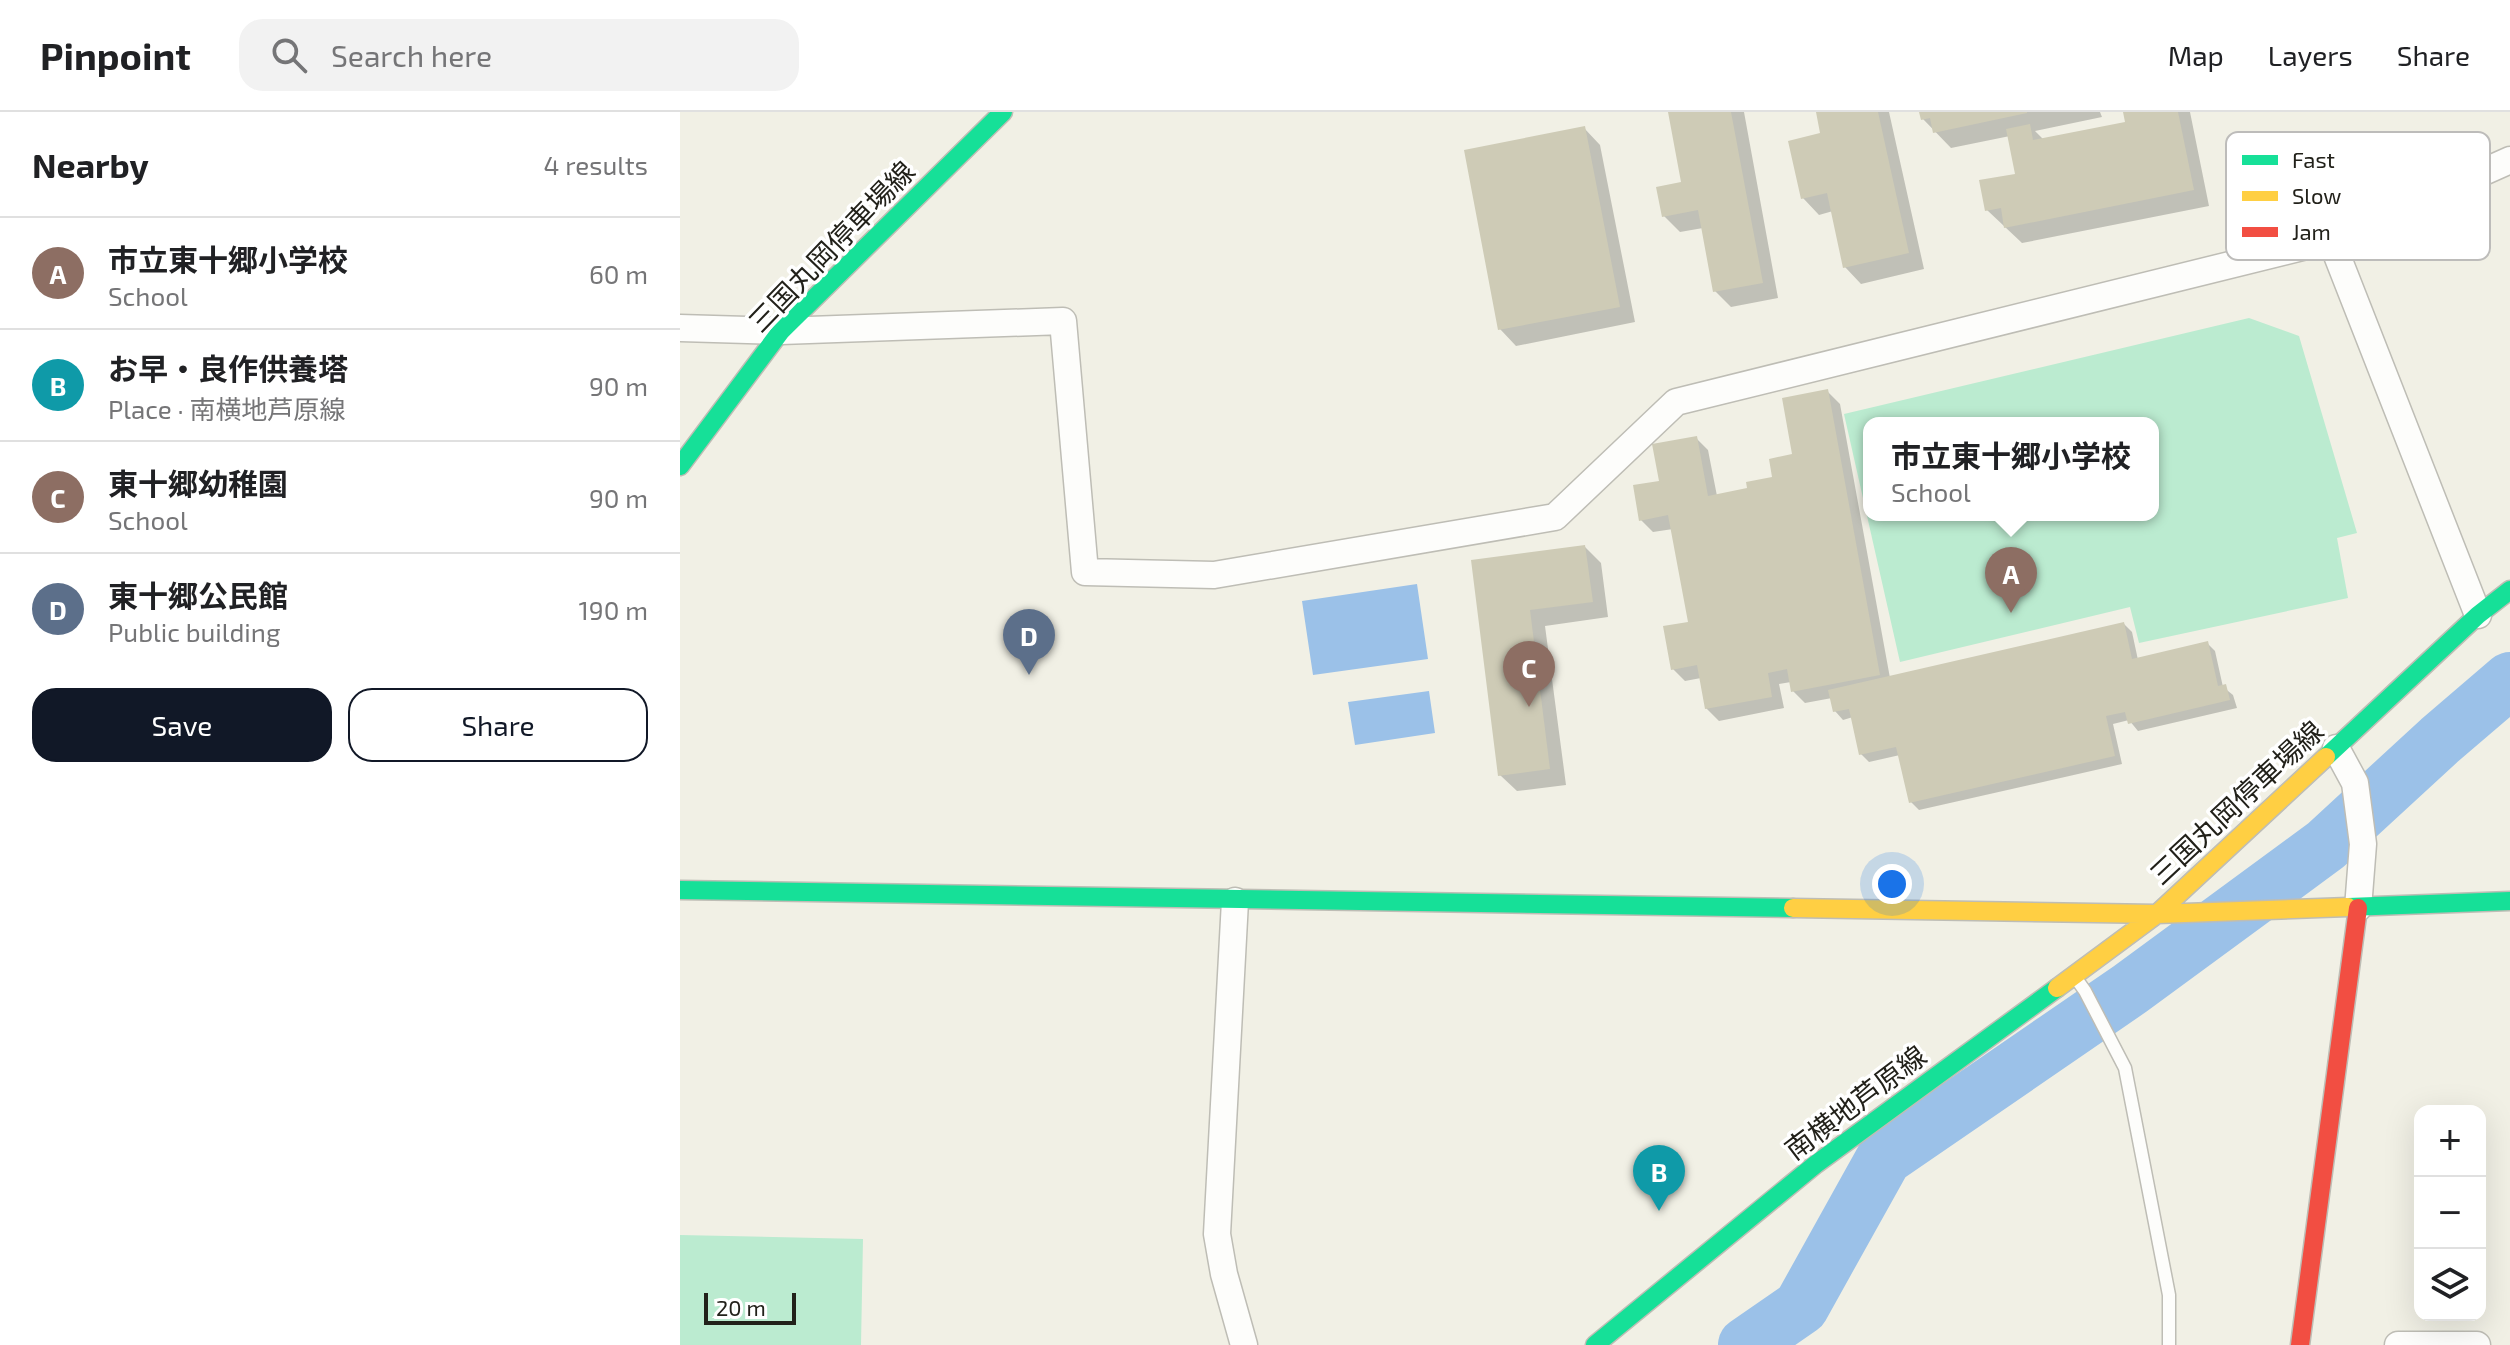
<!DOCTYPE html>
<html lang="en">
<head>
<meta charset="utf-8">
<style>
  body { margin:0; font-family:"Exo 2","Noto Sans JP",sans-serif; background:#f2f2f2; color:#202124 }
  .controls { position:absolute; right:24px; bottom:24px; display:grid; overflow:hidden; border-radius:16px; box-shadow:0 8px 32px #0002 }
  .controls button { width:72px; height:72px; display:grid; place-items:center; padding:0; border:0; border-bottom:2px solid #e0e0e0; background:#fff; color:#202124; font:40px sans-serif }
  .scale { position:absolute; left:24px; bottom:20px; width:92px; box-sizing:border-box; padding-left:8px; border:4px solid #22211a; border-top:0; font-size:22px; line-height:28px; white-space:nowrap; color:#22211a; -webkit-text-stroke:6px #fff; paint-order:stroke }
  .you { position:absolute; left:1212px; top:772px; width:28px; height:28px; margin:-20px; border:6px solid #fff; border-radius:50%; background:#1a73e8; box-shadow:0 0 0 12px #1a73e833 }
  .badge { display:grid; place-items:center; width:52px; height:52px; border-radius:50%; background:#111827; color:#fff; font-size:26px; font-weight:700 }
  .pin { position:absolute; translate:-50% -66px; filter:drop-shadow(0 2px 4px #0008) }
  .pin::after { content:''; position:absolute; top:42px; width:28px; height:24px; background:inherit; clip-path:polygon(0 0,100% 0,50% 100%) }
  .popup { position:absolute; left:1183px; top:305px; width:296px; height:104px; box-sizing:border-box; display:grid; place-content:center; border-radius:16px; background:#fff; filter:drop-shadow(0 2px 6px #0005); font-size:26px; white-space:nowrap; color:#757577 }
  .popup b { font-size:30px; color:#202124 }
  .popup::after { content:''; position:absolute; left:50%; top:100%; margin-left:-16px; border:16px solid transparent; border-top-color:#fff }
  .list { margin:0; padding:0; list-style:none }
  h2 { display:flex; justify-content:space-between; align-items:center; height:104px; margin:0; padding:0 32px; font-size:34px }
  h2 small { font-size:26px; font-weight:400; color:#757577 }
  .list li { display:grid; grid-template-columns:52px 1fr auto; gap:24px; align-items:center; box-sizing:border-box; height:112px; padding:0 32px; border-top:2px solid #e0e0e0 }
  .list b { display:block; font-size:30px; white-space:nowrap }
  .list p { margin:0; font-size:26px; white-space:nowrap; color:#757577 }
  .list em { font-size:26px; font-style:normal; color:#757577 }
  .actions { display:flex; gap:16px; padding:24px 32px }
  .actions a { flex:1; padding:18px 0; border:2px solid #111827; border-radius:24px; text-align:center; font-size:28px; color:#111827 }
  .actions .main { background:#111827; color:#fff }
  .icon { flex:none; width:44px; height:44px; fill:none; stroke:currentColor; stroke-width:2; stroke-linecap:round; stroke-linejoin:round }
  .map { position:relative; flex:none; width:1830px; height:1233px; overflow:hidden }
  header { display:flex; align-items:center; gap:48px; box-sizing:border-box; height:112px; padding:0 40px; background:#fff; border-bottom:2px solid #e0e0e0 }
  header strong { font-size:38px }
  nav { display:flex; gap:44px; margin-inline-start:auto; font-size:28px }
  .search { width:560px; height:72px; background:#f2f2f2; display:flex; align-items:center; gap:20px; box-sizing:border-box; padding:0 28px; border-radius:24px; color:#757577; font-size:30px }
  main { display:flex }
  aside { flex:1; background:#fff }
  .map>svg:first-child { display:block }
  .green { fill:#bbebd0; fill-rule:evenodd }
  .water { fill:#9bc1e8 }
  .shadow { fill:#0003 }
  .lines { fill:none; stroke-linecap:round; stroke-linejoin:round }
  .river { stroke:#9bc1e8; stroke-width:56 }
  .building { fill:#cecbb6 }
  .lane-casing { stroke:#bebdb5; stroke-width:15 }
  .street-casing { stroke:#bebdb5; stroke-width:29 }
  .fast-casing { stroke:#bebdb5; stroke-width:21 }
  .slow-casing { stroke:#bebdb5; stroke-width:21 }
  .jam-casing { stroke:#bebdb5; stroke-width:21 }
  .lane { stroke:#fdfdfb; stroke-width:12 }
  .street { stroke:#fdfdfb; stroke-width:26 }
  .fast { stroke:#16e098; stroke-width:18 }
  .slow { stroke:#ffcf43; stroke-width:18 }
  .jam { stroke:#f24e42; stroke-width:18 }
  .labels { text-anchor:middle; dominant-baseline:central; stroke-width:7; stroke-linejoin:round; paint-order:stroke }
  .street-label { font-size:28px; fill:#22211a; stroke:#fff }
  .key { fill:#fff; stroke:#bdbcba; stroke-width:2 }
  .key-label { font-size:22px; fill:#22211a }
</style>
</head>
<body>
<header>
<strong>Pinpoint</strong>
<div class="search"><svg class="icon" aria-label="search" viewBox="0 0 24 24"><circle cx="10" cy="10" r="6"/><path d="M15 15l6 6"/></svg>Search here</div>
<nav><a>Map</a><a>Layers</a><a>Share</a></nav>
</header>
<main>
<aside>
<h2>Nearby<small>4 results</small></h2>
<ul class="list">
<li><span class="badge" style="background:#8d6e63">A</span><div><b>市立東十郷小学校</b><p>School</p></div><em>60 m</em></li>
<li><span class="badge" style="background:#0f9aa8">B</span><div><b>お早・良作供養塔</b><p>Place · 南横地芦原線</p></div><em>90 m</em></li>
<li><span class="badge" style="background:#8d6e63">C</span><div><b>東十郷幼稚園</b><p>School</p></div><em>90 m</em></li>
<li><span class="badge" style="background:#5c6f8a">D</span><div><b>東十郷公民館</b><p>Public building</p></div><em>190 m</em></li>
</ul>
<div class="actions"><a class="main">Save</a><a>Share</a></div>
</aside>
<div class="map">
<svg width="1830" height="1233" viewBox="0 0 1830 1233">
  <rect width="100%" height="100%" fill="#f1f0e5"/>
  <path class="green" d="M1569 206 1619 224 1677 421 1657 426 1668 486 1459 531 1450 495 1220 550 1164 302ZM1189 311H1473V403H1189Z
    M0 1123 183 1127 181 1233H0Z"/>
  <path class="water" d="M737 472 748 547 633 563 622 489Z
    M749 579 755 621 675 633 668 590Z"/>
  <path class="shadow" d="M990 0H1064L1098 186 1051 195 1035 179 1023 116 1000 120 984 104 1004 72Z
    M1138 0H1209L1244 157 1181 172 1165 155 1153 99 1139 103 1123 86 1143 23Z
    M1241 0H1420L1422 5 1355 19 1364 28 1447 11 1445 0H1510L1529 94 1342 131 1307 98 1337 63 1330 24 1271 36 1243 7Z
    M904 16 920 33 955 210 836 234 820 217Z
    M1147 279 1160 292 1210 566 1444 512 1452 520 1458 548 1527 531 1535 539 1543 575 1553 583 1557 596 1458 619 1449 608 1433 612 1442 652 1239 698 1231 690 1220 643 1189 650 1181 642 1173 605 1163 608 1155 599 1152 586 1125 591 1113 579 1111 570 1099 572 1104 596 1039 609 1026 596 1021 566 1005 569 993 557 1010 511 993 417 973 420 961 408 981 370 1016 326 1028 338 1037 384 1070 378 1094 367 1114 344Z
    M905 435 921 451 928 505 865 514 886 673 837 679 820 663 793 450Z"/>
  <g class="lines">
    <path class="river" d="M1066 1233 1121 1195 1204 1046 1450 877 1646 733 1760 628 1830 568"/>
  </g>
  <path class="building" d="M988 0H1051L1083 171 1033 180 1018 98 982 105 976 75 1001 70Z
    M1136 0H1198L1229 141 1163 156 1147 81 1121 87 1108 29 1140 21Z
    M1239 0H1347V1L1253 21 1250 6 1241 8Z
    M1443 0H1498L1514 78 1324 116 1321 96 1305 99 1299 68 1335 62 1326 17 1350 12 1353 28 1445 10Z
    M905 14 940 195 818 218 784 38Z
    M1148 277 1200 563 1111 580 1107 557 1088 561 1092 585 1025 597 1017 553 991 558 983 514 1008 510 988 403 959 409 953 373 979 369 972 332 1017 324 1028 384 1067 376 1066 370 1092 365 1089 347 1112 342 1102 286Z
    M905 433 913 490 850 498 870 657 818 664 791 448Z
    M1444 510 1452 547 1528 529 1538 574 1546 572 1550 588 1448 612 1445 600 1426 604 1435 644 1229 691 1216 635 1179 643 1169 597 1153 600 1148 578Z"/>
  <g class="lines">
    <defs>
      <path id="lane" d="M1395 865 1405 879 1445 956 1489 1183V1233"/>
      <path id="street" d="M1651 128 1830 48
        M0 216 101 219 383 209 405 460 534 463 875 405 996 290 1651 128 1798 503
        M1656 636 1675 671 1683 732 1678 796
        M555 789 537 1122 544 1162 564 1233
        M1718 1233H1797"/>
      <path id="fast" d="M0 354 101 219 323 0
        M1646 645 1798 503 1830 478
        M0 778 1113 796
        M1668 795 1830 789
        M915 1233 1136 1052 1377 876"/>
      <path id="slow" d="M1113 796 1477 802 1668 795
        M1377 876 1477 802 1646 645"/>
      <path id="jam" d="M1620 1233 1678 796"/>
    </defs>
    <use href="#lane" class="lane-casing"/>
    <use href="#street" class="street-casing"/>
    <use href="#fast" class="fast-casing"/>
    <use href="#slow" class="slow-casing"/>
    <use href="#jam" class="jam-casing"/>
    <use href="#lane" class="lane"/>
    <use href="#street" class="street"/>
    <use href="#fast" class="fast"/>
    <use href="#slow" class="slow"/>
    <use href="#jam" class="jam"/>
  </g>
  <g class="labels">
    <g class="street-label">
      <text transform="translate(151 134) rotate(-46)">三国丸岡停車場線</text>
      <text transform="translate(1556 690) rotate(-43)">三国丸岡停車場線</text>
      <text transform="translate(1175 990) rotate(-37)">南横地芦原線</text>
    </g>
  </g>
  <rect x="1546" y="20" width="264" height="128" rx="12" class="key"/>
  <rect x="1562" y="43" width="36" height="10" fill="#16e098"/>
  <rect x="1562" y="79" width="36" height="10" fill="#ffcf43"/>
  <rect x="1562" y="115" width="36" height="10" fill="#f24e42"/>
  <g class="key-label">
    <text x="1612" y="56">Fast</text>
    <text x="1612" y="92">Slow</text>
    <text x="1612" y="128">Jam</text>
  </g>
</svg>
<div class="controls">
<button>+</button>
<button>−</button>
<button><svg class="icon" aria-label="layers" viewBox="0 0 24 24"><path d="M12 4l9 5-9 5-9-5zM3 14l9 5 9-5"/></svg></button>
</div>
<div class="scale">20 m</div>
<div class="you"></div>
<div class="pin badge" style="left:1331px;top:501px;background:#8d6e63">A</div>
<div class="popup"><b>市立東十郷小学校</b>School</div>
<div class="pin badge" style="left:979px;top:1099px;background:#0f9aa8">B</div>
<div class="pin badge" style="left:849px;top:595px;background:#8d6e63">C</div>
<div class="pin badge" style="left:349px;top:563px;background:#5c6f8a">D</div>
</div>
</main>
</body>
</html>
